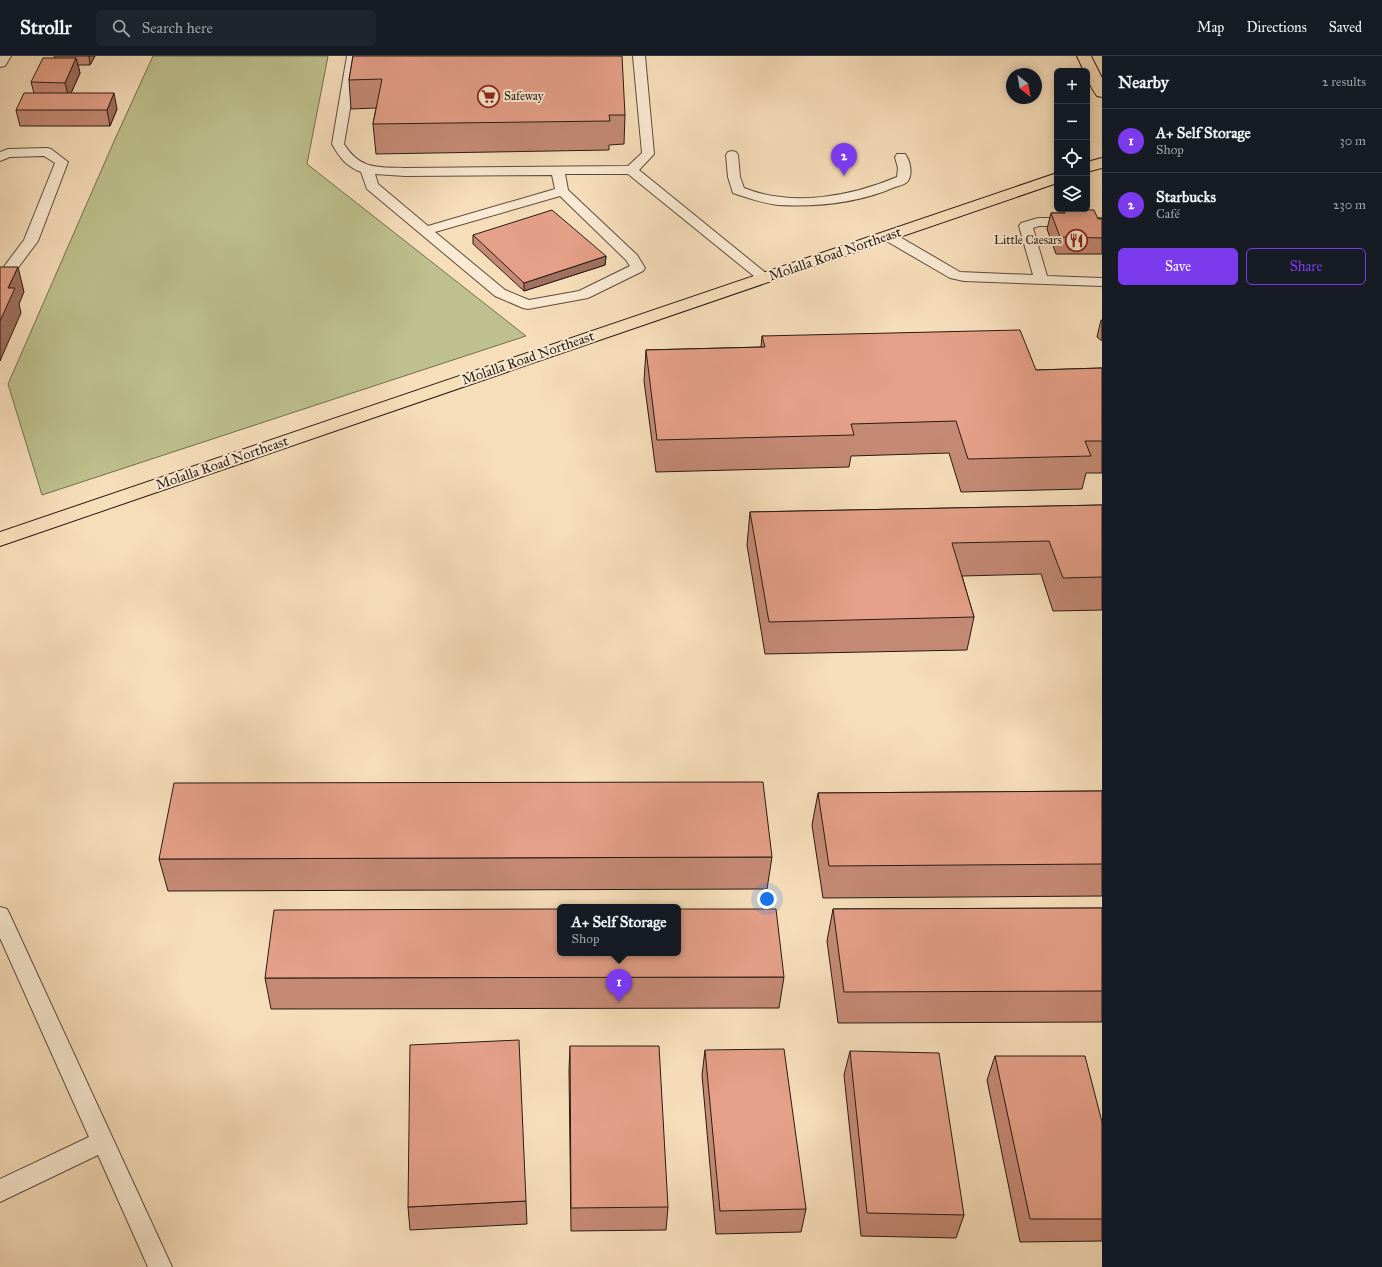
<!DOCTYPE html>
<html lang="en">
<head>
<meta charset="utf-8">
<style>
  body { margin:0; font-family:"IM FELL Great Primer",serif; background:#20242c; color:#f1f3f6 }
  .controls { position:absolute; right:12px; top:12px; display:grid; overflow:hidden; border-radius:6px; box-shadow:0 2px 10px #0003 }
  .controls button { width:36px; height:36px; display:grid; place-items:center; padding:0; border:0; border-bottom:1px solid #363941; background:#171b24; color:#f1f3f6; font:20px sans-serif }
  .compass { position:absolute; left:1006px; top:12px; width:36px; height:36px; border-radius:50%; background:#171b24; box-shadow:0 2px 10px #0003; rotate:149deg }
  .you { position:absolute; left:767px; top:843px; width:14px; height:14px; margin:-10px; border:3px solid #fff; border-radius:50%; background:#1a73e8; box-shadow:0 0 0 6px #1a73e833 }
  .badge { display:grid; place-items:center; width:26px; height:26px; border-radius:50%; background:#7c3aed; color:#fff; font-size:13px; font-weight:700 }
  .pin { position:absolute; translate:-50% -33px; filter:drop-shadow(0 1px 2px #0008) }
  .pin::after { content:''; position:absolute; top:21px; width:14px; height:12px; background:inherit; clip-path:polygon(0 0,100% 0,50% 100%) }
  .popup { position:absolute; left:557px; top:848px; width:124px; height:52px; box-sizing:border-box; display:grid; place-content:center; border-radius:6px; background:#171b24; filter:drop-shadow(0 1px 3px #0005); font-size:13px; white-space:nowrap; color:#9ea1a6 }
  .popup b { font-size:15px; color:#f1f3f6 }
  .popup::after { content:''; position:absolute; left:50%; top:100%; margin-left:-8px; border:8px solid transparent; border-top-color:#171b24 }
  .list { margin:0; padding:0; list-style:none }
  h2 { display:flex; justify-content:space-between; align-items:center; height:52px; margin:0; padding:0 16px; font-size:17px }
  h2 small { font-size:13px; font-weight:400; color:#9ea1a6 }
  .list li { display:grid; grid-template-columns:26px 1fr auto; gap:12px; align-items:center; box-sizing:border-box; height:64px; padding:0 16px; border-top:1px solid #363941 }
  .list b { display:block; font-size:15px; white-space:nowrap }
  .list p { margin:0; font-size:13px; white-space:nowrap; color:#9ea1a6 }
  .list em { font-size:13px; font-style:normal; color:#9ea1a6 }
  .actions { display:flex; gap:8px; padding:12px 16px }
  .actions a { flex:1; padding:9px 0; border:1px solid #7c3aed; border-radius:6px; text-align:center; font-size:14px; color:#7c3aed }
  .actions .main { background:#7c3aed; color:#fff }
  .icon { flex:none; width:22px; height:22px; fill:none; stroke:currentColor; stroke-width:2; stroke-linecap:round; stroke-linejoin:round }
  .map { position:relative; flex:none; width:1102px; height:1211px; overflow:hidden }
  header { display:flex; align-items:center; gap:24px; box-sizing:border-box; height:56px; padding:0 20px; background:#171b24; border-bottom:1px solid #363941 }
  header strong { font-size:19px }
  nav { display:flex; gap:22px; margin-inline-start:auto; font-size:14px }
  .search { width:280px; height:36px; background:#20242c; display:flex; align-items:center; gap:10px; box-sizing:border-box; padding:0 14px; border-radius:6px; color:#9ea1a6; font-size:15px }
  main { display:flex }
  aside { flex:1; background:#171b24 }
  .map>svg:first-child { display:block }
  .green { fill:#bec18f; stroke:#736e50 }
  .lines { fill:none; stroke-linecap:round; stroke-linejoin:round }
  .service-casing { stroke:#5c4c3c; stroke-width:2 }
  .minor-casing { stroke:#5c4c3c; stroke-width:2 }
  .primary-casing { stroke:#281b12; stroke-width:2 }
  .service { fill:#faead3; fill-rule:evenodd }
  .minor { fill:#faead3; fill-rule:evenodd }
  .primary { fill:#f7debb; fill-rule:evenodd }
  .wall { fill:#c58a76; stroke:#281b12 }
  .shaded-wall { fill:#a07060; stroke:#281b12 }
  .building { fill:#e5a089; stroke:#281b12 }
  .labels { text-anchor:middle; dominant-baseline:central; stroke-width:4; stroke-linejoin:round; paint-order:stroke }
  .far-poi-label { font-size:12px; fill:#281b12; stroke:#faead3; text-anchor:start }
  .street-label { font-size:14px; fill:#281b12; stroke:#faead3 }
</style>
</head>
<body>
<header>
<strong>Strollr</strong>
<div class="search"><svg class="icon" aria-label="search" viewBox="0 0 24 24"><circle cx="10" cy="10" r="6"/><path d="M15 15l6 6"/></svg>Search here</div>
<nav><a>Map</a><a>Directions</a><a>Saved</a></nav>
</header>
<main>
<div class="map">
<svg width="1102" height="1211" viewBox="0 0 1102 1211">
  <rect width="100%" height="100%" fill="#f7debb"/>
  <filter id="stains"><feTurbulence type="fractalNoise" baseFrequency=".005" numOctaves="4"/><feColorMatrix values="0 0 0 0 .2 0 0 0 0 .09 0 0 0 0 .02 0 0 0 .5 -.17"/></filter>
  <radialGradient id="worn" r=".72"><stop offset=".6" stop-color="#630" stop-opacity="0"/><stop offset="1" stop-color="#630" stop-opacity=".3"/></radialGradient>
  <path class="green" d="M153 0H328L307 108 526 280 42 439 8 328 115 83Z"/>
  <g class="lines">
    <defs>
      <path id="service" d="M347 0H359L344 88C360 114 378 111 405 112L628 110 642 97 633 0H645L654 98 639 114 772 222 770 225 765 226 760 225 628 118H565L568 134 637 199 645 212 643 215 588 242 528 253 523 252 495 240 367 133 361 116C346 110 340 102 332 88ZM375 118 405 120 552 119 555 133 428 170 378 128ZM560 140 626 204 630 210 579 235 529 244 505 234 435 176Z
        M47 92 51 93 68 106 38 185 8 225 0 226V216L24 184 55 107 44 100 10 101 0 105V96L8 93Z
        M732 95 736 96 738 99 740 121 744 132C792 151 850 141 897 121L898 112 895 101 897 98H905C910 104 913 118 908 125 906 128 899 130 895 131 859 147 816 151 778 149 762 147 748 142 733 137L728 121 726 99 728 96Z
        M1038 162H1102V170H1039L1033 172 1047 220 1102 222V230L964 225 950 222 883 183 881 180 883 177H893L960 216 1033 219 1019 170 1021 167Z
        M0 851 7 853 10 859 172 1211H148L98 1099 0 1146V1123L89 1081 0 882Z"/>
      <path id="minor" d="M0 0H11L5 10 0 11Z"/>
      <path id="primary" d="M1077 0H1091L1102 22V41L1097 40C1092 33 1087 24 1087 15H1084Z
        M1102 102V112L1087 116V106Z
        M1057 117V127L0 490V476Z"/>
    </defs>
    <use href="#service" class="service-casing"/>
    <use href="#minor" class="minor-casing"/>
    <use href="#primary" class="primary-casing"/>
    <use href="#service" class="service"/>
    <use href="#minor" class="minor"/>
    <use href="#primary" class="primary"/>
  </g>
  <path class="wall" d="M54 0H95L90 9H78L80 17 71 37 117 53 110 70H20L16 54 34 37 31 26 55 2Z
    M353 0 625 59 624 88 609 89V94L376 98 373 68 376 52 351 53 349 24Z
    M1064 153 1098 163H1102V198H1056L1047 173 1051 157H1063Z
    M473 179 606 200 605 209 524 235 473 188Z
    M1101 264H1102V285L1097 281Z
    M762 280 1036 314 1102 312V417H1086L1082 433 961 436 949 397 851 400 849 411 656 416 644 325 646 294 761 291Z
    M1102 449V554L1053 555 1041 518 962 520 974 561 967 594 765 598 747 489 750 456Z
    M1102 735V840L823 842 812 769 818 737Z
    M772 801 767 833 168 835 159 803Z
    M1102 852V966L838 967 827 885 833 853Z
    M784 921 779 952 271 953 265 922Z
    M570 990 668 1151 666 1174 571 1175 569 1014Z
    M705 994 806 1153 801 1176 716 1178 702 1019Z
    M850 995 964 1159 956 1182 861 1180 844 1019Z
    M995 1000 1102 1066V1185L1020 1186 987 1024Z
    M526 1145 527 1168 410 1174 408 1151Z"/>
  <path class="shaded-wall" d="M89 0H95L90 9Z
    M76 2 80 17 69 42 65 27Z
    M114 37 117 53 110 70 107 54Z
    M606 200 605 209 524 235V227Z
    M18 211 24 236 19 248 21 257 0 305V265L8 232Z"/>
  <path class="building" d="M353 0H622L625 59H609L610 65 373 68 382 23 349 24Z
    M43 2H76L65 27 31 26Z
    M24 37H114L107 54H16Z
    M1064 153 1094 154 1098 163H1102V182L1060 181 1051 157H1065Z
    M552 154 606 200 524 227 473 179Z
    M0 211H18L8 232H15L0 265Z
    M1020 274 1036 314 1102 312V385H1085L1091 400 968 403 956 365 851 368 854 379 657 384 646 294 765 291 762 280Z
    M1102 449V521L1063 522 1049 485 952 487 974 561 769 566 750 456Z
    M763 726 772 801 159 803 174 727Z
    M1102 735V808L829 810 818 737Z
    M1102 852V935L844 936 833 853Z
    M560 853V897H678V853H776L784 921 265 922 274 854Z
    M519 984 526 1145 408 1151 410 989Z
    M570 990H659L668 1151 571 1152Z
    M784 993 806 1153 720 1155 705 994Z
    M850 995 939 997 964 1159 867 1157Z
    M995 1000H1085L1102 1066V1163H1030Z"/>
  <defs>
    <symbol id="supermarket-ring" viewBox="-11 -11 22 22"><circle r="9.5" fill="#faead3" stroke="#8f2418" stroke-width="1.5"/><path d="M-6-5.5h2.5l.6 2H6L4.5 2H-2.5L-4.4-4H-6ZM-1.5 3.2a1.3 1.3 0 1 0 .1 0ZM3 3.2a1.3 1.3 0 1 0 .1 0Z" fill="#8f2418"/></symbol>
    <symbol id="restaurant-ring" viewBox="-11 -11 22 22"><circle r="9.5" fill="#faead3" stroke="#8f2418" stroke-width="1.5"/><path d="M-5-6h1v4h1v-4h1v4h1v-4h1v5L-1.5 .5V6h-2V.5L-5-1ZM5-6V6H3V1.5H1.5Q1.5-4 5-6Z" fill="#8f2418"/></symbol>
  </defs>
  <g fill-rule="evenodd">
    <use href="#supermarket-ring" x="476" y="28" width="25" height="25"/>
    <use href="#restaurant-ring" x="1064" y="172" width="25" height="25"/>
  </g>
  <g class="labels">
    <g class="far-poi-label">
      <text x="504" y="40">Safeway</text>
      <text x="1062" y="184" text-anchor="end">Little Caesars</text>
    </g>
    <g class="street-label">
      <text transform="translate(835 198) rotate(-19)">Molalla Road Northeast</text>
      <text transform="translate(528 302) rotate(-19)">Molalla Road Northeast</text>
      <text transform="translate(222 407) rotate(-19)">Molalla Road Northeast</text>
    </g>
  </g>
  <rect width="100%" height="100%" filter="url(#stains)"/>
  <rect width="100%" height="100%" fill="url(#worn)"/>
</svg>
<div class="controls">
<button>+</button>
<button>−</button>
<button><svg class="icon" aria-label="locate" viewBox="0 0 24 24"><circle cx="12" cy="12" r="6"/><path d="M12 2v4M12 18v4M2 12h4M18 12h4"/></svg></button>
<button><svg class="icon" aria-label="layers" viewBox="0 0 24 24"><path d="M12 4l9 5-9 5-9-5zM3 14l9 5 9-5"/></svg></button>
</div>
<svg class="compass" viewBox="-18 -18 36 36"><path d="M0-13l5 13h-10z" fill="#e53935"/><path d="M0 13l5-13h-10z" fill="#9ea1a6"/></svg>
<div class="you"></div>
<div class="pin badge" style="left:619px;top:946px">1</div>
<div class="popup"><b>A+ Self Storage</b>Shop</div>
<div class="pin badge" style="left:844px;top:120px">2</div>
</div>
<aside>
<h2>Nearby<small>2 results</small></h2>
<ul class="list">
<li><span class="badge">1</span><div><b>A+ Self Storage</b><p>Shop</p></div><em>30 m</em></li>
<li><span class="badge">2</span><div><b>Starbucks</b><p>Café</p></div><em>230 m</em></li>
</ul>
<div class="actions"><a class="main">Save</a><a>Share</a></div>
</aside>
</main>
</body>
</html>
